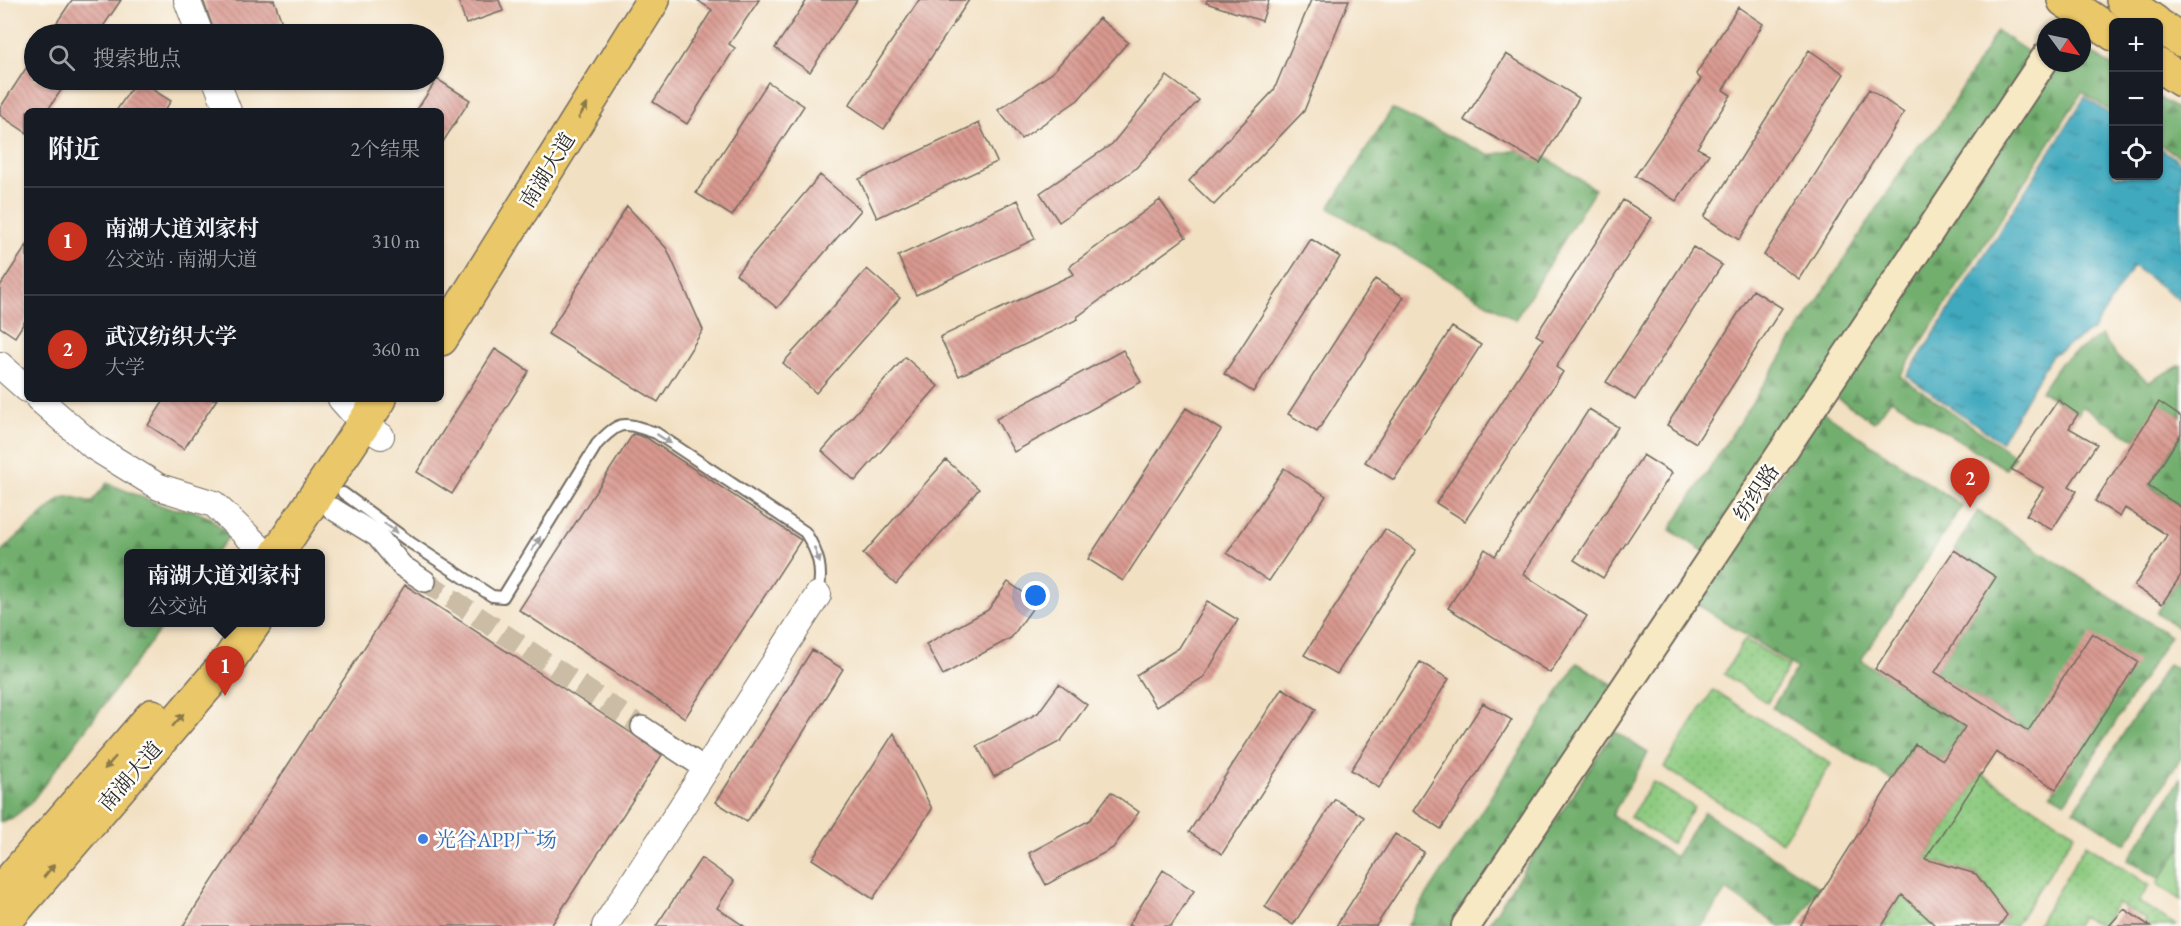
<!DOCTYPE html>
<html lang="zh">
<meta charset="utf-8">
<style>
:root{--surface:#171b24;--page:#20242c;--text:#f1f3f6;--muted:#9ea1a6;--line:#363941;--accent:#c8321e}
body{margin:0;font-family:"EB Garamond","Noto Serif SC",serif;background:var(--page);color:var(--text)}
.controls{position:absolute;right:18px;top:18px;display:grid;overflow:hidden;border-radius:9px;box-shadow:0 2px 4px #0004}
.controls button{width:54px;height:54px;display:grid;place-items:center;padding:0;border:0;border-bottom:2px solid var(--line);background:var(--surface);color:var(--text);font:30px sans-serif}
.compass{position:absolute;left:2037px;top:18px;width:54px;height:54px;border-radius:50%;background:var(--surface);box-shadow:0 2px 4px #0004;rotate:123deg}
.you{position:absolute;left:1036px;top:596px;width:21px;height:21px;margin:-15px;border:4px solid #fff;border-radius:50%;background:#1a73e8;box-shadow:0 0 0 9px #1a73e833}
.badge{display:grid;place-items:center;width:39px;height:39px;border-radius:50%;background:var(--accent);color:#fff;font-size:20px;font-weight:700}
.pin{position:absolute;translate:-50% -50px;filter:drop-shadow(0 2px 3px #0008)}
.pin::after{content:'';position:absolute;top:32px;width:21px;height:18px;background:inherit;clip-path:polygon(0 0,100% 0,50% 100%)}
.popup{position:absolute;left:124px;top:549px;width:201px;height:78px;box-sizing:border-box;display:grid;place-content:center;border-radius:9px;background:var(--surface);filter:drop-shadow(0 2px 4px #0005);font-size:20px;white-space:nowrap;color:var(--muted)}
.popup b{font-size:22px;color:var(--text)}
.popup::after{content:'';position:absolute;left:50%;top:100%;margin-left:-12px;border:12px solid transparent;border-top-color:var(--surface)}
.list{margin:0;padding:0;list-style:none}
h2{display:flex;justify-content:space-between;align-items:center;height:78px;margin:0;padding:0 24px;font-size:26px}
h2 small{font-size:20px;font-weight:400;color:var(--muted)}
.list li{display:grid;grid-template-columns:39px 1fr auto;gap:18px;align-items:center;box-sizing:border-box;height:108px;padding:0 24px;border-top:2px solid var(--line)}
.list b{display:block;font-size:22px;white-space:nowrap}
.list p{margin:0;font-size:20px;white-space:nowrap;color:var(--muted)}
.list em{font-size:20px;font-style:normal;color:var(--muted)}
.icon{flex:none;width:33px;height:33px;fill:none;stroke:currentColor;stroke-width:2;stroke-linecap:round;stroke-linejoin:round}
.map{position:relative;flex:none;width:2181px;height:926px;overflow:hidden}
.search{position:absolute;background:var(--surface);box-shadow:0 2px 4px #0004;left:24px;top:24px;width:420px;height:66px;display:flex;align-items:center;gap:15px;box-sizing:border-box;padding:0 21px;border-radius:33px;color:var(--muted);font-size:22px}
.panel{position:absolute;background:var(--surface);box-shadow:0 2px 4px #0004;left:24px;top:108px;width:420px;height:294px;border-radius:9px}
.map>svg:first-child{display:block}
.grass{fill:url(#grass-dots);stroke:#5c7b56;stroke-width:1.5}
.forest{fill:url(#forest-firs);stroke:#4e6d4c;stroke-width:1.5}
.green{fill:#8ecb80;stroke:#5c7b56;stroke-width:1.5}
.water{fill:url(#water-ripples);stroke:#356a74;stroke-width:1.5}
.building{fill:url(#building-back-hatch)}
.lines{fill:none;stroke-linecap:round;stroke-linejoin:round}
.minor-tunnel{stroke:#cabca5;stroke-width:21;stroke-dasharray:21 10;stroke-linecap:butt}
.service-casing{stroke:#716a60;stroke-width:14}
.minor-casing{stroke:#716a60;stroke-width:24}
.tertiary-casing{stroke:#716a60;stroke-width:28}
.secondary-casing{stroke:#716a60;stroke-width:32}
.primary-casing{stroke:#716a60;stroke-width:36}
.service{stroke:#fff;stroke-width:10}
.minor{stroke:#fff;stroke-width:21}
.tertiary{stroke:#fff;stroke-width:26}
.secondary{stroke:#f7e9c3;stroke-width:28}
.primary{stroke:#eac769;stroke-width:33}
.oneway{fill:#8a794a}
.oneway2{fill:#a0a0a0}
.shop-dot{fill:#3f7fe0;stroke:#fdfcf7;stroke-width:2}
.labels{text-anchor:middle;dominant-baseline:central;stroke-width:5;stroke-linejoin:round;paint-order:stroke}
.street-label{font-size:21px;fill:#2b2b2b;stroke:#fdfcf7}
.shop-label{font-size:21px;fill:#366cbe;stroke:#fdfcf7;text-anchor:start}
</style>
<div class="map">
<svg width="2181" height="926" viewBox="0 0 2181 926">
<defs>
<pattern id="grass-dots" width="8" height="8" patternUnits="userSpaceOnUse" patternTransform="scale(1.5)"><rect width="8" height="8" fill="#8ecb80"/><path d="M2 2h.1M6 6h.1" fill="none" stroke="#7bae6f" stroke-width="1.8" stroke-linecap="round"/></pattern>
<pattern id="forest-firs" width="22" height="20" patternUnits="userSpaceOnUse" patternTransform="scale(1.5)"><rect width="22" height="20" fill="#72af6e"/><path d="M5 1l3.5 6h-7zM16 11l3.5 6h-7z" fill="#5e8f5b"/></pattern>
<pattern id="water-ripples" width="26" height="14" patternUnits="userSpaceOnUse" patternTransform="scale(1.5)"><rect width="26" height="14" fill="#3fa9be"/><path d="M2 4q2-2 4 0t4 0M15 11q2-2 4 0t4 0" fill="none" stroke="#358a9b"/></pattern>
<pattern id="building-back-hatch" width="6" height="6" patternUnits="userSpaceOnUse" patternTransform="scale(1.5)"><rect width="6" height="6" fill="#d99990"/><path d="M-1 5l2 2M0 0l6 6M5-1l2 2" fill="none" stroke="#b07d76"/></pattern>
</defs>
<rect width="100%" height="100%" fill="#fdfcf7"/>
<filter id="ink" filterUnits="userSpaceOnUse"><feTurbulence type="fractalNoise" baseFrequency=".0167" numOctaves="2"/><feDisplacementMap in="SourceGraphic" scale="12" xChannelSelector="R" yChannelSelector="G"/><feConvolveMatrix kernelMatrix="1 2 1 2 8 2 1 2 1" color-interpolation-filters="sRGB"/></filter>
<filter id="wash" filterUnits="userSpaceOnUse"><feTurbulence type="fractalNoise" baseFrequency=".008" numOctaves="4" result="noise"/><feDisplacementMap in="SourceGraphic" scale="24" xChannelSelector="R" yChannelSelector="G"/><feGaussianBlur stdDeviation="1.35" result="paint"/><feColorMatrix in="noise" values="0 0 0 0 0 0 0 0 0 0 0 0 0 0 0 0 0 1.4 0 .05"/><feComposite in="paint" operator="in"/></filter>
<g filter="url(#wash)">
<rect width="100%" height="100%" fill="#f2e0c3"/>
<path class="grass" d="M1745 639 1789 666 1767 703 1724 674Z
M1713 690 1831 764 1782 842 1664 767Z
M1981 774 2075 833 2015 926H1999L2007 915 1976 874 1925 859Z
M1653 782 1694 807 1671 844 1630 817Z
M2086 844 2149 885 2139 902 2177 926H2143L2146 919 2117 903 2102 926 2082 917 2076 926 2037 925Z
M1902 895 1936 926H1882Z"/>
<path class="forest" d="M1997 31 2043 62 1713 557 1670 530 1916 148 1937 129Z
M2082 46 2113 67V113L2082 92 1900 376 2015 456 2006 469 1891 399 1874 422 1833 395 2049 63H2082Z
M2158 97 2181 112V158L2159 143Z
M1392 109 1489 155 1531 148 1595 189 1515 320 1329 208Z
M2101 335 2118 358 2149 382 2181 365V417L2159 403 2135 440 2082 406 2078 414 2041 391 2060 363Z
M1822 411 1962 506 1861 660 1965 727 1943 760 1914 744 1892 780 1772 708 1797 668 1697 604Z
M2181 434V507L2148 486Z
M107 483 168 508 192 510 210 518 230 535 216 553 129 554V622L165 623 29 805 12 818 0 822V552L60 499 69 496 92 502Z
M1978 511 2170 636 2065 802 2051 794 2137 662 2028 731 1935 672 1995 577 1954 550Z
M2181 575V623L2178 628 2157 613Z
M1577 663 1624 691 1466 926H1407Z
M2168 664 2181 672V758L2126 844 2074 811Z
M1614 731 1648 753 1612 815 1675 857 1704 812 1819 887 1795 926H1779L1726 890 1702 926H1487Z
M2181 778V847L2160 879 2128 860Z"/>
<path class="green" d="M2181 847V900L2157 884Z"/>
<path class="water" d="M2085 97 2113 117 2114 176H2158L2159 147 2181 163V301L2133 266 2093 330 2051 356 2001 442 1907 376Z"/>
<g id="blocks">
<path class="building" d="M72 0H121L98 34H49Z
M203 0H274L286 34H215Z
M458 0H499L503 11 466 24Z
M697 0H759L729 44 735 48 687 124 653 102 712 10Z
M807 0H857L810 72 775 48Z
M919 0H969L884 129 849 105Z
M1207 0H1269L1262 21 1206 3Z
M1311 0H1349L1304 111 1214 205 1189 181 1274 90Z
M1738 7 1763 24 1723 90 1731 95 1697 148 1709 154 1676 201 1635 176 1701 79 1696 74Z
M1099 18 1128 42 1078 100 1021 139 998 110 1052 73Z
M1809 50 1844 74 1739 240 1704 217Z
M1506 54 1579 98 1540 163 1464 120Z
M34 56V80H68L47 111H27V133L0 115V108Z
M1167 76 1199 100 1135 169 1059 222 1040 193 1112 144Z
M437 79 470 100 441 145V111H416Z
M137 80 171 101 164 111H116Z
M768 82 804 106 732 216 696 193Z
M1869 89 1904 113 1799 279 1764 255Z
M979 123 997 162 877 218 859 179Z
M820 175 861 210 777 308 736 274Z
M1018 200 1035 239 916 295 898 256Z
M1160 200 1186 237 1077 317 1078 319 959 376 940 337 1074 274 1069 267Z
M1623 200 1652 218 1556 367 1563 372 1465 521 1436 503 1543 339 1536 335Z
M627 206 667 249 703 330 658 402 548 334Z
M1311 239 1340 257 1253 392 1224 374Z
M27 245V318L15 337 0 327V286Z
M1693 247 1722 265 1635 400 1606 382Z
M867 269 900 298 816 393 783 363Z
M1375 279 1404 297 1317 432 1288 414Z
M1753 290 1782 308 1696 443 1667 425Z
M1452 327 1481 345 1394 480 1365 462Z
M495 349 529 371 452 494 417 472Z
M1123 350 1141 382 1014 452 996 419Z
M905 357 938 386 855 481 822 451Z
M165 399H217L184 449 148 425Z
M2058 400 2078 414 2069 428 2097 444 2069 486 2077 491 2052 530 2026 515 2044 488 2011 469Z
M2159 402 2181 417V434L2148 486 2181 507V575L2162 604 2134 586 2167 535 2125 508 2120 517 2095 501Z
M1186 408 1221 430 1123 581 1088 559Z
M1589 409 1618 427 1523 574 1587 616 1550 673 1448 608 1485 549 1495 556Z
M633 434 647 438 801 540 685 718 519 610Z
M1643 455 1672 473 1603 578 1574 560Z
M946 460 979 489 896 584 863 554Z
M1284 468 1326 496 1269 581 1227 553Z
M1385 529 1416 550 1337 674 1304 655Z
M1954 550 1996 577 1935 672 2028 731 2092 633 2138 662 2056 789 1996 752 1925 859 1976 874 2007 915 1999 926H1936L1902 895 1882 926H1800L1915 744 1943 760 1965 727 1875 669Z
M1008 582 1037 602 1011 638 943 675 926 644 988 610Z
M405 585 630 732 662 755 551 926H183Z
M1207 601 1238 620 1204 677 1156 707 1136 675 1179 648Z
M812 650 843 669 747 822 716 802Z
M1420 662 1449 679 1379 788 1351 770Z
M1059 684 1087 705 1061 741 994 777 977 746 1038 713Z
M1282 688 1316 709 1222 854 1189 832Z
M1483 703 1512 720 1441 829 1413 811Z
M894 733 932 809 873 899 812 859Z
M1111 792 1139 812 1113 848 1046 885 1029 853 1090 820Z
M1335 799 1364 817 1293 925 1265 907Z
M1395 834 1424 852 1376 926H1336Z
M701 858 734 881 717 908 744 926H656Z
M1163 870 1194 891 1171 926H1128Z
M2124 909 2150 926H2109Z"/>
</g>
</g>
<g filter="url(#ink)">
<use href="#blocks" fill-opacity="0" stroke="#716a60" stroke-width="1.5"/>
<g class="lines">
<path class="minor-tunnel" d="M425 581 642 727"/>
<g class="service-casing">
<path id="service" d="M343 493 411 543 492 596 503 597 597 444C622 418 624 423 656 433L805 532C819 554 823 569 818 595"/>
</g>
<g class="minor-casing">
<path id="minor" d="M333 509 377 536 402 566 425 581
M642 727 706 769"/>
</g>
<g class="tertiary-casing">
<path id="tertiary" d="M187 0 200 34
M216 80 228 111
M0 365 27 389
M39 399 94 447 159 487 214 504 266 554
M341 399 364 425 381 436
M605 926 818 595"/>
</g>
<g class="secondary-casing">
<path id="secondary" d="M1466 926 2046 57"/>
</g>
<g class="primary-casing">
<path id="primary" d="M2064 0 2114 34
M2123 0 2155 22
M2158 25 2181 40
M2158 65 2181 80
M441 339 653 0
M277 554 380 399
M0 892 152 716
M1 926 229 660 255 622"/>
</g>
<use href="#service" class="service"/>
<use href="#minor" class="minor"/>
<use href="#tertiary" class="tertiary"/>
<use href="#secondary" class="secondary"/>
<use href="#primary" class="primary"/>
</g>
<defs><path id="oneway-solid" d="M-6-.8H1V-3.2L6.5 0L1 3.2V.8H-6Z" transform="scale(1.5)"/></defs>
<g class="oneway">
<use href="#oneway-solid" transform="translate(583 111) rotate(-58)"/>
<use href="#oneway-solid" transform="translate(178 720) rotate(-49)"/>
<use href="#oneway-solid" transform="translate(110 763) rotate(132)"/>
<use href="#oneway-solid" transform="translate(49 871) rotate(-50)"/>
</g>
<g class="oneway2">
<use href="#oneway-solid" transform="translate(664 439) rotate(33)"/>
<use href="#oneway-solid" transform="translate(391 528) rotate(36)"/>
<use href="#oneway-solid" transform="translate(536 544) rotate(-58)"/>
<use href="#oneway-solid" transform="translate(817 555) rotate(70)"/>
</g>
</g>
<circle class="shop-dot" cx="423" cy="839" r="6"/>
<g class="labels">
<g class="street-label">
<text transform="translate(547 170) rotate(-58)">南湖大道</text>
<text transform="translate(1756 492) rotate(-56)">纺织路</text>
<text transform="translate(130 776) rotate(-49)">南湖大道</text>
</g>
<g class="shop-label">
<text x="435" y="839">光谷APP广场</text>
</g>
</g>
</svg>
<div class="controls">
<button>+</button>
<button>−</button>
<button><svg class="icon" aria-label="locate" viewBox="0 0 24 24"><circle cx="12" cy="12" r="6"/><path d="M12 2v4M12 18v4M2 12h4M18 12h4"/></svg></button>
</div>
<svg class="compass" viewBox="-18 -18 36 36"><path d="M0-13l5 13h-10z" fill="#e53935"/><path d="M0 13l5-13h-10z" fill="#9ea1a6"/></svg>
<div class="you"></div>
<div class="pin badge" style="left:225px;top:696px">1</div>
<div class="popup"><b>南湖大道刘家村</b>公交站</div>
<div class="pin badge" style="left:1970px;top:508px">2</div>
<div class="search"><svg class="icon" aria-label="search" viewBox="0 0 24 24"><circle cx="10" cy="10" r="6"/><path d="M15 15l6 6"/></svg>搜索地点</div>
<section class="panel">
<h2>附近<small>2个结果</small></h2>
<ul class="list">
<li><span class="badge">1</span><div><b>南湖大道刘家村</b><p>公交站 · 南湖大道</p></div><em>310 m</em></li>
<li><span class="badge">2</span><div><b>武汉纺织大学</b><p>大学</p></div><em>360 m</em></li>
</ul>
</section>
</div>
